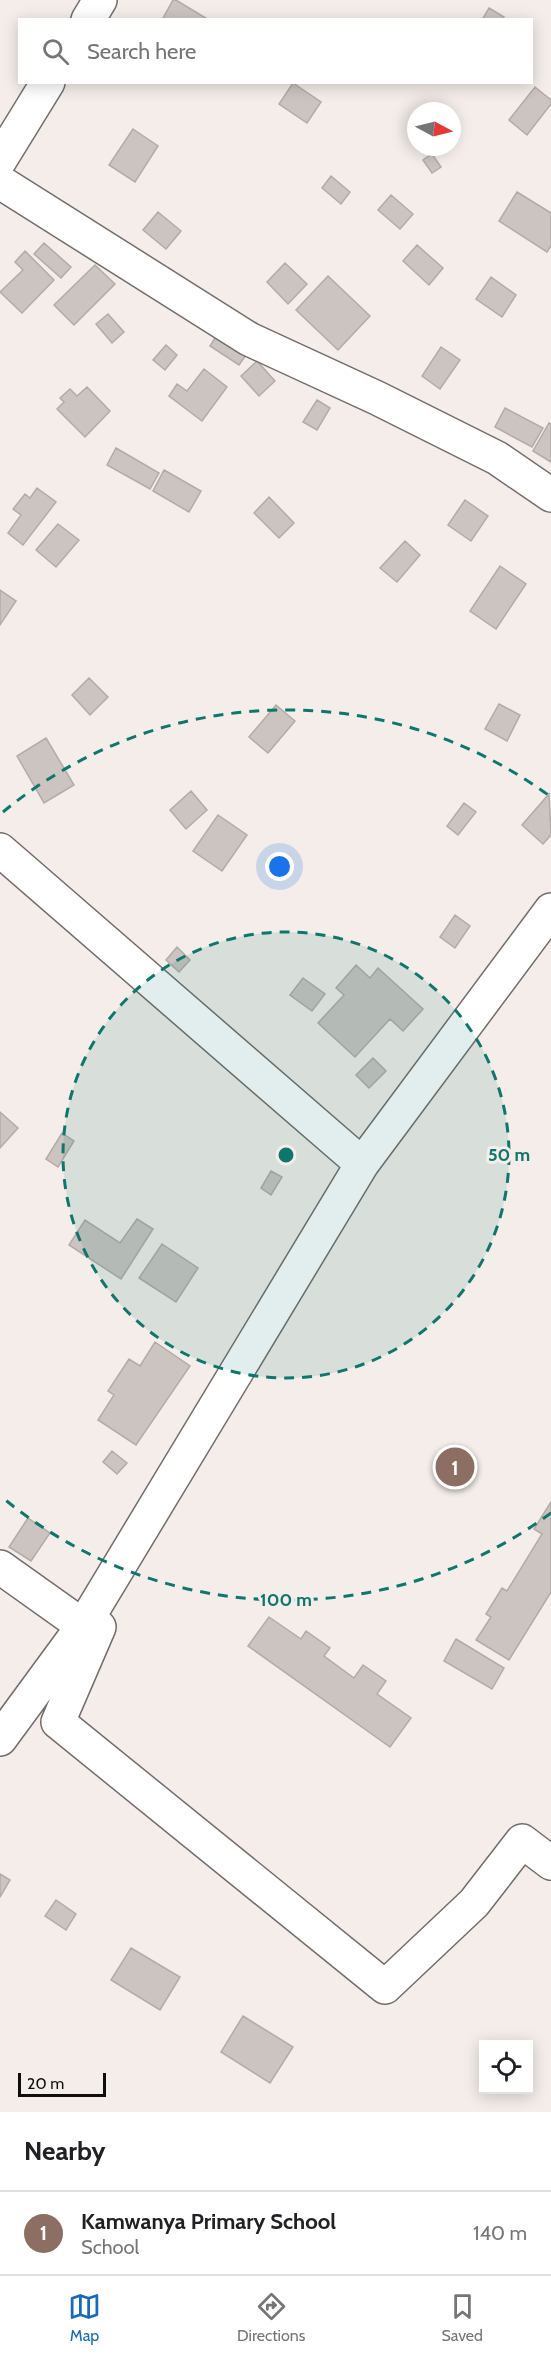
<!DOCTYPE html>
<style>
:root{--surface:#fff;--page:#f2f2f2;--text:#202124;--muted:#757577;--line:#e0e0e0;--accent:#176ab8}
body{margin:0;font-family:Cabin,sans-serif;background:var(--page);color:var(--text)}
.controls{position:absolute;right:18px;bottom:18px;display:grid;overflow:hidden;border-radius:0px;box-shadow:0 3px 15px #0003}
.controls button{width:54px;height:54px;display:grid;place-items:center;padding:0;border:0;border-bottom:2px solid var(--line);background:var(--surface);color:var(--text);font:30px sans-serif}
.compass{position:absolute;left:407px;top:102px;width:54px;height:54px;border-radius:50%;background:var(--surface);box-shadow:0 3px 15px #0003;rotate:97deg}
.scale{position:absolute;left:18px;bottom:15px;width:88px;box-sizing:border-box;padding-left:6px;border:3px solid #100e0c;border-top:0;font-size:16px;line-height:21px;white-space:nowrap;color:#100e0c;-webkit-text-stroke:4px #f4ede9;paint-order:stroke}
.you{position:absolute;left:280px;top:867px;width:21px;height:21px;margin:-15px;border:4px solid #fff;border-radius:50%;background:#1a73e8;box-shadow:0 0 0 9px #1a73e833}
.badge{display:grid;place-items:center;width:39px;height:39px;border-radius:50%;background:var(--accent);color:#fff;font-size:20px;font-weight:700}
.pin{position:absolute;translate:-50% -50%;border:3px solid #fff;box-shadow:0 2px 6px #0006}
.list{margin:0;padding:0;list-style:none}
h2{display:flex;justify-content:space-between;align-items:center;height:78px;margin:0;padding:0 24px;font-size:26px}
h2 small{font-size:20px;font-weight:400;color:var(--muted)}
.list li{display:grid;grid-template-columns:39px 1fr auto;gap:18px;align-items:center;box-sizing:border-box;height:84px;padding:0 24px;border-top:2px solid var(--line)}
.list b{display:block;font-size:22px;white-space:nowrap}
.list p{margin:0;font-size:20px;white-space:nowrap;color:var(--muted)}
.list em{font-size:20px;font-style:normal;color:var(--muted)}
.icon{flex:none;width:33px;height:33px;fill:none;stroke:currentColor;stroke-width:2;stroke-linecap:round;stroke-linejoin:round}
.map{position:relative;flex:none;width:551px;height:2112px;overflow:hidden}
.search{position:absolute;background:var(--surface);box-shadow:0 3px 15px #0003;left:18px;right:18px;top:18px;height:66px;display:flex;align-items:center;gap:15px;box-sizing:border-box;padding:0 21px;border-radius:0px;color:var(--muted);font-size:22px}
.sheet{height:162px;background:var(--surface)}
nav{display:flex;justify-content:space-around;align-items:center;box-sizing:border-box;height:84px;border-top:2px solid var(--line);background:var(--surface);font-size:16px;color:var(--muted)}
nav a{display:grid;justify-items:center;gap:3px}
nav .on{color:var(--accent)}
.map>svg:first-child{display:block}
.building{fill:#cbc4c0;stroke:#b2aba7;stroke-width:1.5}
.lines{fill:none;stroke-linecap:round;stroke-linejoin:round}
.minor-casing{stroke:#736d69;stroke-width:36}
.minor{stroke:#fff;stroke-width:33}
.ring{fill:none;stroke:#0f766e;stroke-width:3;stroke-dasharray:10 8}
.centre{fill:#0f766e;stroke:#f4ede9;stroke-width:3}
.ring-label{font-size:18px;text-anchor:middle;font-weight:bold;fill:#0f766e;stroke:#f4ede9;stroke-width:6;stroke-linejoin:round;paint-order:stroke}
</style>
<div class="map">
<svg width="551" height="2112" viewBox="0 0 551 2112">
<rect width="100%" height="100%" fill="#f4ede9"/>
<path class="building" d="M173 0H176L209 20H162Z
M489 8 504 17 502 20H482Z
M293 83 321 102 307 123 279 104Z
M535 87 551 100V104L527 135 509 120Z
M133 129 158 146 135 182 109 165Z
M432 154 441 167 432 173 423 160Z
M331 176 350 192 341 204 322 188Z
M517 192 551 213V246L547 252 499 221Z
M391 195 413 214 400 229 378 210Z
M158 212 181 231 166 249 143 230Z
M44 243 71 267 61 278 34 254Z
M417 245 443 268 429 285 403 261Z
M25 251 54 280 22 313 0 292 23 270 15 262Z
M285 263 307 284 288 304 267 282Z
M95 265 115 284 74 325 54 305Z
M328 276 370 316 338 350 296 310Z
M491 277 516 295 502 317 476 299Z
M108 314 124 332 112 343 96 324Z
M221 328 251 348 239 365 210 346Z
M166 345 177 355 165 370 153 360Z
M441 347 460 360 440 389 422 376Z
M257 361 275 381 259 396 241 376Z
M204 369 227 387 202 421 169 396 177 384 187 391Z
M87 387 110 411 85 437 57 409 64 402 60 398 70 389 77 396Z
M317 400 330 408 317 430 303 422Z
M505 408 543 428 532 447 495 427Z
M549 423 551 424V462L533 451Z
M116 448 159 473 150 489 107 465Z
M164 470 201 491 189 512 153 491Z
M37 488 56 502 23 545 8 533 21 515 13 509 25 494 30 498Z
M269 497 294 523 279 538 254 513Z
M465 500 488 516 471 541 448 525Z
M58 524 79 540 56 567 36 550Z
M405 541 420 555 397 582 380 568Z
M500 566 526 584 496 629 470 611Z
M0 590 16 601 0 625Z
M89 678 108 697 90 715 72 695Z
M499 704 520 715 507 741 485 729Z
M276 705 295 721 268 753 249 737Z
M46 738 74 785 44 803 17 756Z
M191 791 207 810 186 829 170 810Z
M549 794 551 835 543 844 522 825Z
M464 803 476 812 458 835 447 826Z
M218 815 247 835 222 871 193 851Z
M455 915 470 926 455 948 440 937Z
M177 947 190 960 179 972 166 960Z
M356 965 370 978 378 968 423 1009 403 1031 390 1019 355 1057 318 1023 344 995 336 988Z
M303 978 325 994 312 1011 290 995Z
M373 1058 386 1071 369 1088 356 1075Z
M0 1112 18 1128 0 1148Z
M62 1133 74 1141 58 1167 46 1159Z
M271 1171 282 1177 271 1195 261 1188Z
M137 1219 153 1229 121 1279 69 1245 85 1220 120 1243Z
M162 1244 198 1268 176 1302 139 1278Z
M155 1342 190 1366 136 1445 98 1420 114 1395 108 1391 129 1359 140 1366Z
M112 1451 127 1463 117 1474 103 1462Z
M551 1502V1592L509 1660 476 1640 491 1617 486 1614 502 1588 507 1591 542 1534 534 1529Z
M28 1518 50 1533 31 1561 9 1547Z
M269 1617 301 1639 306 1631 330 1648 324 1656 354 1678 363 1665 386 1681 377 1694 411 1718 390 1747 248 1646Z
M456 1639 504 1668 492 1689 444 1661Z
M0 1874 10 1880 0 1897Z
M56 1900 76 1914 66 1930 45 1916Z
M131 1948 180 1977 160 2010 111 1980Z
M243 2016 293 2047 270 2083 221 2052Z"/>
<g class="lines">
<g class="minor-casing">
<path id="minor" d="M88 20 100 0
M0 160 48 82
M0 182 249 339 377 398 497 458 551 495
M0 850 362 1164
M0 1567 83 1626
M99 1627 58 1722 385 1987 474 1903 522 1841 551 1863
M0 1739 83 1626 362 1164 551 910"/>
</g>
<use href="#minor" class="minor"/>
</g>
<circle cx="286" cy="1155" r="223" fill="#0f766e" fill-opacity=".12"/>
<g class="ring">
<circle cx="286" cy="1155" r="223"/>
<path d="M551 1513A445 445 0 0 1 3 1498M3 812A445 445 0 0 1 551 797"/>
</g>
<circle cx="286" cy="1155" r="9" class="centre"/>
<g class="ring-label">
<text x="509" y="1161">50 m</text>
<text x="286" y="1606">100 m</text>
</g>
</svg>
<div class="controls">
<button><svg class="icon" aria-label="locate" viewBox="0 0 24 24"><circle cx="12" cy="12" r="6"/><path d="M12 2v4M12 18v4M2 12h4M18 12h4"/></svg></button>
</div>
<svg class="compass" viewBox="-18 -18 36 36"><path d="M0-13l5 13h-10z" fill="#e53935"/><path d="M0 13l5-13h-10z" fill="#757577"/></svg>
<div class="scale">20 m</div>
<div class="you"></div>
<div class="pin badge" style="left:455px;top:1467px;background:#8d6e63">1</div>
<div class="search"><svg class="icon" aria-label="search" viewBox="0 0 24 24"><circle cx="10" cy="10" r="6"/><path d="M15 15l6 6"/></svg>Search here</div>
</div>
<section class="sheet">
<h2>Nearby<small></small></h2>
<ul class="list">
<li><span class="badge" style="background:#8d6e63">1</span><div><b>Kamwanya Primary School</b><p>School</p></div><em>140 m</em></li>
</ul>
</section>
<nav>
<a class="on"><svg class="icon" aria-label="map" viewBox="0 0 24 24"><path d="M3 6l6-2 6 2 6-2v14l-6 2-6-2-6 2zM9 4v14M15 6v14"/></svg>Map</a>
<a><svg class="icon" aria-label="directions" viewBox="0 0 24 24"><path d="M12 3l9 9-9 9-9-9zM9 14v-3h6M13 9l2 2-2 2"/></svg>Directions</a>
<a><svg class="icon" aria-label="saved" viewBox="0 0 24 24"><path d="M7 4h10v16l-5-4-5 4z"/></svg>Saved</a>
</nav>
